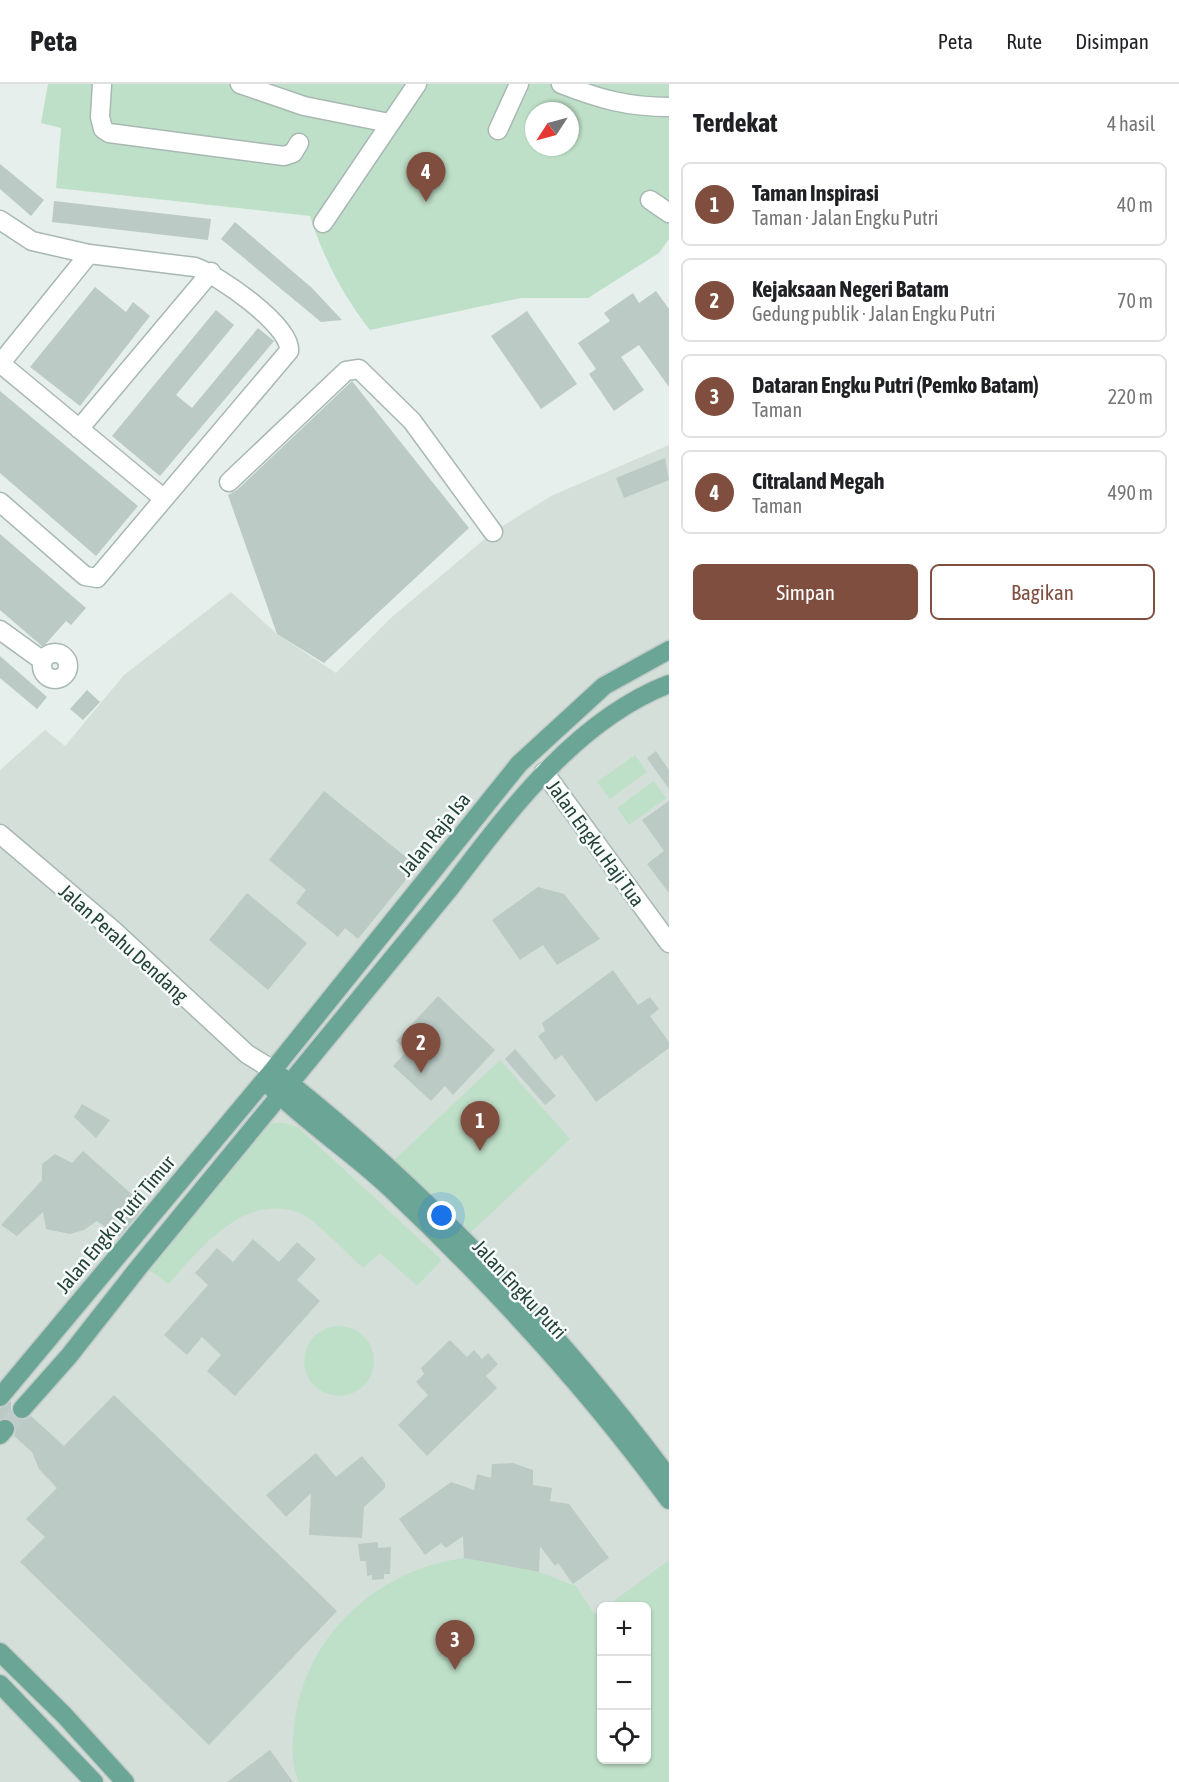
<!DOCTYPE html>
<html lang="id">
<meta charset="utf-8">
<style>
:root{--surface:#fff;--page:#f6f6f6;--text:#202124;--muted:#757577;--line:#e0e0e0;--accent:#7f4e3f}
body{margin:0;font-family:"Asap Condensed",sans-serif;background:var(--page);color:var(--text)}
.controls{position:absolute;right:18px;bottom:18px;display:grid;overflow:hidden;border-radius:9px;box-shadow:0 2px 4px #0004}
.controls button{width:54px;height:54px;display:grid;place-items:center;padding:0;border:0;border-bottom:2px solid var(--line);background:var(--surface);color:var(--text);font:30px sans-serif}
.compass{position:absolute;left:525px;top:18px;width:54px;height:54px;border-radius:50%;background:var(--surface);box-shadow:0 2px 4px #0004;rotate:234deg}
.you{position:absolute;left:442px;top:1132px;width:21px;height:21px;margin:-15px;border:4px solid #fff;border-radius:50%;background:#1a73e8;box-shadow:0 0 0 9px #1a73e833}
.badge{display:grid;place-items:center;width:39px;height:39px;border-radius:50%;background:var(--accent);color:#fff;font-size:20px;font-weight:700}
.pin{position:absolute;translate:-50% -50px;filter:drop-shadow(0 2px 3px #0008)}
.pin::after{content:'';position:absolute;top:32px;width:21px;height:18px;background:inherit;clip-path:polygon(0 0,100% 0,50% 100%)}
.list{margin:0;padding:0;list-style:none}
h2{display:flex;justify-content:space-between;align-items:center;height:78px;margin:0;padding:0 24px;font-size:26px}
h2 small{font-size:20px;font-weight:400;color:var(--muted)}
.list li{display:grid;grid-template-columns:39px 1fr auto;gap:18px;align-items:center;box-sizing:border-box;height:84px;margin:0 12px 12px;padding:0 12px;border:2px solid var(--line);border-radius:9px}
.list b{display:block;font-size:22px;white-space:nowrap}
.list p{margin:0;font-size:20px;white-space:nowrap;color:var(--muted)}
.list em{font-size:20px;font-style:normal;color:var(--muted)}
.actions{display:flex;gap:12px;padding:18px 24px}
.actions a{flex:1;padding:14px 0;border:2px solid var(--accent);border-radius:9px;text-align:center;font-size:21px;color:var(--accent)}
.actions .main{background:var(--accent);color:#fff}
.icon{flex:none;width:33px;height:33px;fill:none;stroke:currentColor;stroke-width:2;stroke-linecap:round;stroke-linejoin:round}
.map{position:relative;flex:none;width:669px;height:1698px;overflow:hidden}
header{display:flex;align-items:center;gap:36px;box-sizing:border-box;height:84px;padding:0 30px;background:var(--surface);border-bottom:2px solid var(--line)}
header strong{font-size:28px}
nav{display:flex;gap:33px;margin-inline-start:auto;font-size:21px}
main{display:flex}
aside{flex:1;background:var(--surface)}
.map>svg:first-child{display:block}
.built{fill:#d4dfda;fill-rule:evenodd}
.green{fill:#bfe0c8;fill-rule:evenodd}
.building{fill:#bbcac4}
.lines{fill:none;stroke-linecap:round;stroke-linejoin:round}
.major-tunnel{stroke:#bfccc8;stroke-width:18;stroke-dasharray:18 9;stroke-linecap:butt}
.minor-casing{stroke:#a8b8b2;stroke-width:21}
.major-casing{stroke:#c2cac8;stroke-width:21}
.minor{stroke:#fff;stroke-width:18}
.major{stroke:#6aa596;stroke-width:18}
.labels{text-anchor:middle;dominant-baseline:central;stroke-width:5;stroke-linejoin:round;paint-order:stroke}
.street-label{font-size:20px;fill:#24423a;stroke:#f7fbf9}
</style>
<header>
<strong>Peta</strong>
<nav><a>Peta</a><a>Rute</a><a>Disimpan</a></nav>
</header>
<main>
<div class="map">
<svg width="669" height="1698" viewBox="0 0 669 1698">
<rect width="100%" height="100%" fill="#e6efeb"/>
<path class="built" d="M669 361V1698H0V686L45 646 65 662 124 591 231 508 277 550 336 589 392 533 493 448 551 412ZM602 1522H646V1676H602Z"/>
<path class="green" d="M48 0H669V155L659 169 588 214H521L370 246C343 212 323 173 310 132L56 104 61 44 41 39ZM534 27H570V63H534Z
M635 671 647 688 610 715 597 698Z
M654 697 666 714 629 741 617 724Z
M500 976 570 1055 465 1154 391 1079Z
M273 1039H284L298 1043 442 1176 417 1202 380 1169 363 1184C350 1172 313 1134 300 1129 243 1108 202 1164 168 1200L144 1182 261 1043Z
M304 1277a35 35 0 1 1 70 0a35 35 0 1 1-70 0Z
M464 1474 539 1488 576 1502 595 1531 601 1526 602 1676H646V1522H607L669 1476V1698H299C290 1679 292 1655 295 1635 308 1549 379 1485 464 1474Z"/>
<path class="building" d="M0 80 44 116 31 132 0 105Z
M54 117 211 135 208 156 52 138Z
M235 138 312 204 342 236 321 238 221 155Z
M95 203 126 228 133 218 150 232 80 322 30 283Z
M656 207 669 225V303L639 261 621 273 644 306 614 327 589 290 596 285 578 259 610 237 604 229 633 209 639 219Z
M216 226 234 241 176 311 192 324 258 244 274 257 160 392 112 352Z
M527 227 577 300 541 325 491 252Z
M352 297 469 444 324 579 277 550 228 411 237 406Z
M0 307 138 422 96 472 0 389Z
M665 374 669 396 624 414 616 394Z
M0 450 86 524 71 541 66 537 43 563 0 526Z
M0 572 47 613 37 625 0 594Z
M87 606 100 618 83 636 70 625Z
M656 667 669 686V705L647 674Z
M324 707 417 782 358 855 345 844 338 853 296 819 306 806 269 776Z
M669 717V809L647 780 664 767 642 736Z
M538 803 564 810 600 855 557 881 543 861 520 876 492 836Z
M247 809 307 859 268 906 209 856Z
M613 886 638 921 650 913 659 925 650 932 669 958V964L596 1018 562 971 555 976 538 952 545 947 542 939Z
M438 912 495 966 453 1011 445 1002 431 1017 393 982 407 967 396 957Z
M515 965 556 1012 545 1021 505 975Z
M82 1020 110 1036 96 1054 74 1033Z
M83 1067 145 1122 119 1153 97 1137 84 1146 70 1150 46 1145 43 1128 17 1152 1 1141 42 1096V1080L55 1070 72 1079Z
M253 1155 279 1178 297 1158 316 1175 297 1196 320 1217 235 1312 207 1287 221 1271 202 1253 187 1271 164 1251 208 1201 195 1189 217 1164 233 1178Z
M450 1256 467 1273 474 1266 482 1275 488 1269 498 1280 486 1292 497 1304 427 1372 398 1341 428 1311 416 1298 424 1290 421 1284Z
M114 1311 337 1527 209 1661 20 1478 45 1453 26 1435 57 1404 39 1385 32 1368 14 1352 16 1346 13 1337 0 1335V1324L11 1317V1328L15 1334 25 1336 31 1332 64 1362Z
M316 1369 336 1393 362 1372 385 1399V1404L364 1423 362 1454 309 1451 311 1409 286 1433 266 1411Z
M513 1379 533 1386V1401L552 1404 550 1417 569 1420 609 1474 573 1500 558 1479 555 1482 540 1462 539 1488 464 1474 463 1452 446 1464 441 1459 425 1471 399 1435 451 1398 474 1406 477 1390 491 1394 492 1380Z
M378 1458V1464L391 1463 390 1490H384V1495L372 1496V1491L367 1492 366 1477H360L358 1460Z
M270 1666 293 1698H227Z"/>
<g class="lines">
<path class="major-tunnel" d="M5 1345 22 1325"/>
<g class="minor-casing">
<path id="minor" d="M102 0 100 33 103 45 109 49 284 72 293 69 299 59
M240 0 304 22 389 39
M561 0C599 15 628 23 669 23
M498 46 519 0
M650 116 669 129
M0 136 32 157 89 170 195 183C217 190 292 242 289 267L97 494 85 492 0 418
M323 139 417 0
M0 279 163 414
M0 280 89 170
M79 345 211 188
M229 398 346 287 359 285 412 337 493 448
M0 546 43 577
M42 582a13 13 0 1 1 26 0a13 13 0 1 1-26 0Z
M544 688 669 859
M0 750 113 846 247 970 273 986"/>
</g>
<g class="major-casing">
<path id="major" d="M282 993C423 1104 562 1250 669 1394
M272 1004C309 1041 355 1070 393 1107 493 1202 588 1305 669 1416
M0 1313 273 986 519 680 604 602 669 566
M22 1325 69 1272 139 1183 451 803C510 726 576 636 669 600
M0 1351 5 1345
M0 1568 64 1631 125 1698
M0 1600 94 1698"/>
</g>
<use href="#minor" class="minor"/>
<use href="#major" class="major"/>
</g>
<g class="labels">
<g class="street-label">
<text transform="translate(434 750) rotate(-51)">Jalan Raja Isa</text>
<text transform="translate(596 759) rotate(54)">Jalan Engku Haji Tua</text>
<text transform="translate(124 859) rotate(42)">Jalan Perahu Dendang</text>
<text transform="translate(115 1140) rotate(-50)">Jalan Engku Putri Timur</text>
<text transform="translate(520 1205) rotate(47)">Jalan Engku Putri</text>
</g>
</g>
</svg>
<div class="controls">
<button>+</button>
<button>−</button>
<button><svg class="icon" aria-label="locate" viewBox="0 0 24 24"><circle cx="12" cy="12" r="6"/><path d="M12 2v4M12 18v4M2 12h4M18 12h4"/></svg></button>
</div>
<svg class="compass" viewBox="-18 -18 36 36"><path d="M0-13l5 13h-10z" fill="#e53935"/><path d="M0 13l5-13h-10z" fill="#757577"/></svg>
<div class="you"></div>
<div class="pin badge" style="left:480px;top:1067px">1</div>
<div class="pin badge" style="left:421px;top:989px">2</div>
<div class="pin badge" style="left:455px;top:1586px">3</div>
<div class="pin badge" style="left:426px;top:118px">4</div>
</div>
<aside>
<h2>Terdekat<small>4 hasil</small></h2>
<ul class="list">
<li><span class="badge">1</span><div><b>Taman Inspirasi</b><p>Taman · Jalan Engku Putri</p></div><em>40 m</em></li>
<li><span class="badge">2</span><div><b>Kejaksaan Negeri Batam</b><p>Gedung publik · Jalan Engku Putri</p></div><em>70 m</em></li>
<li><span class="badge">3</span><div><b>Dataran Engku Putri (Pemko Batam)</b><p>Taman</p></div><em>220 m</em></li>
<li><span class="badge">4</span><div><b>Citraland Megah</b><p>Taman</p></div><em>490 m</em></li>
</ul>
<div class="actions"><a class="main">Simpan</a><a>Bagikan</a></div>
</aside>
</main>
